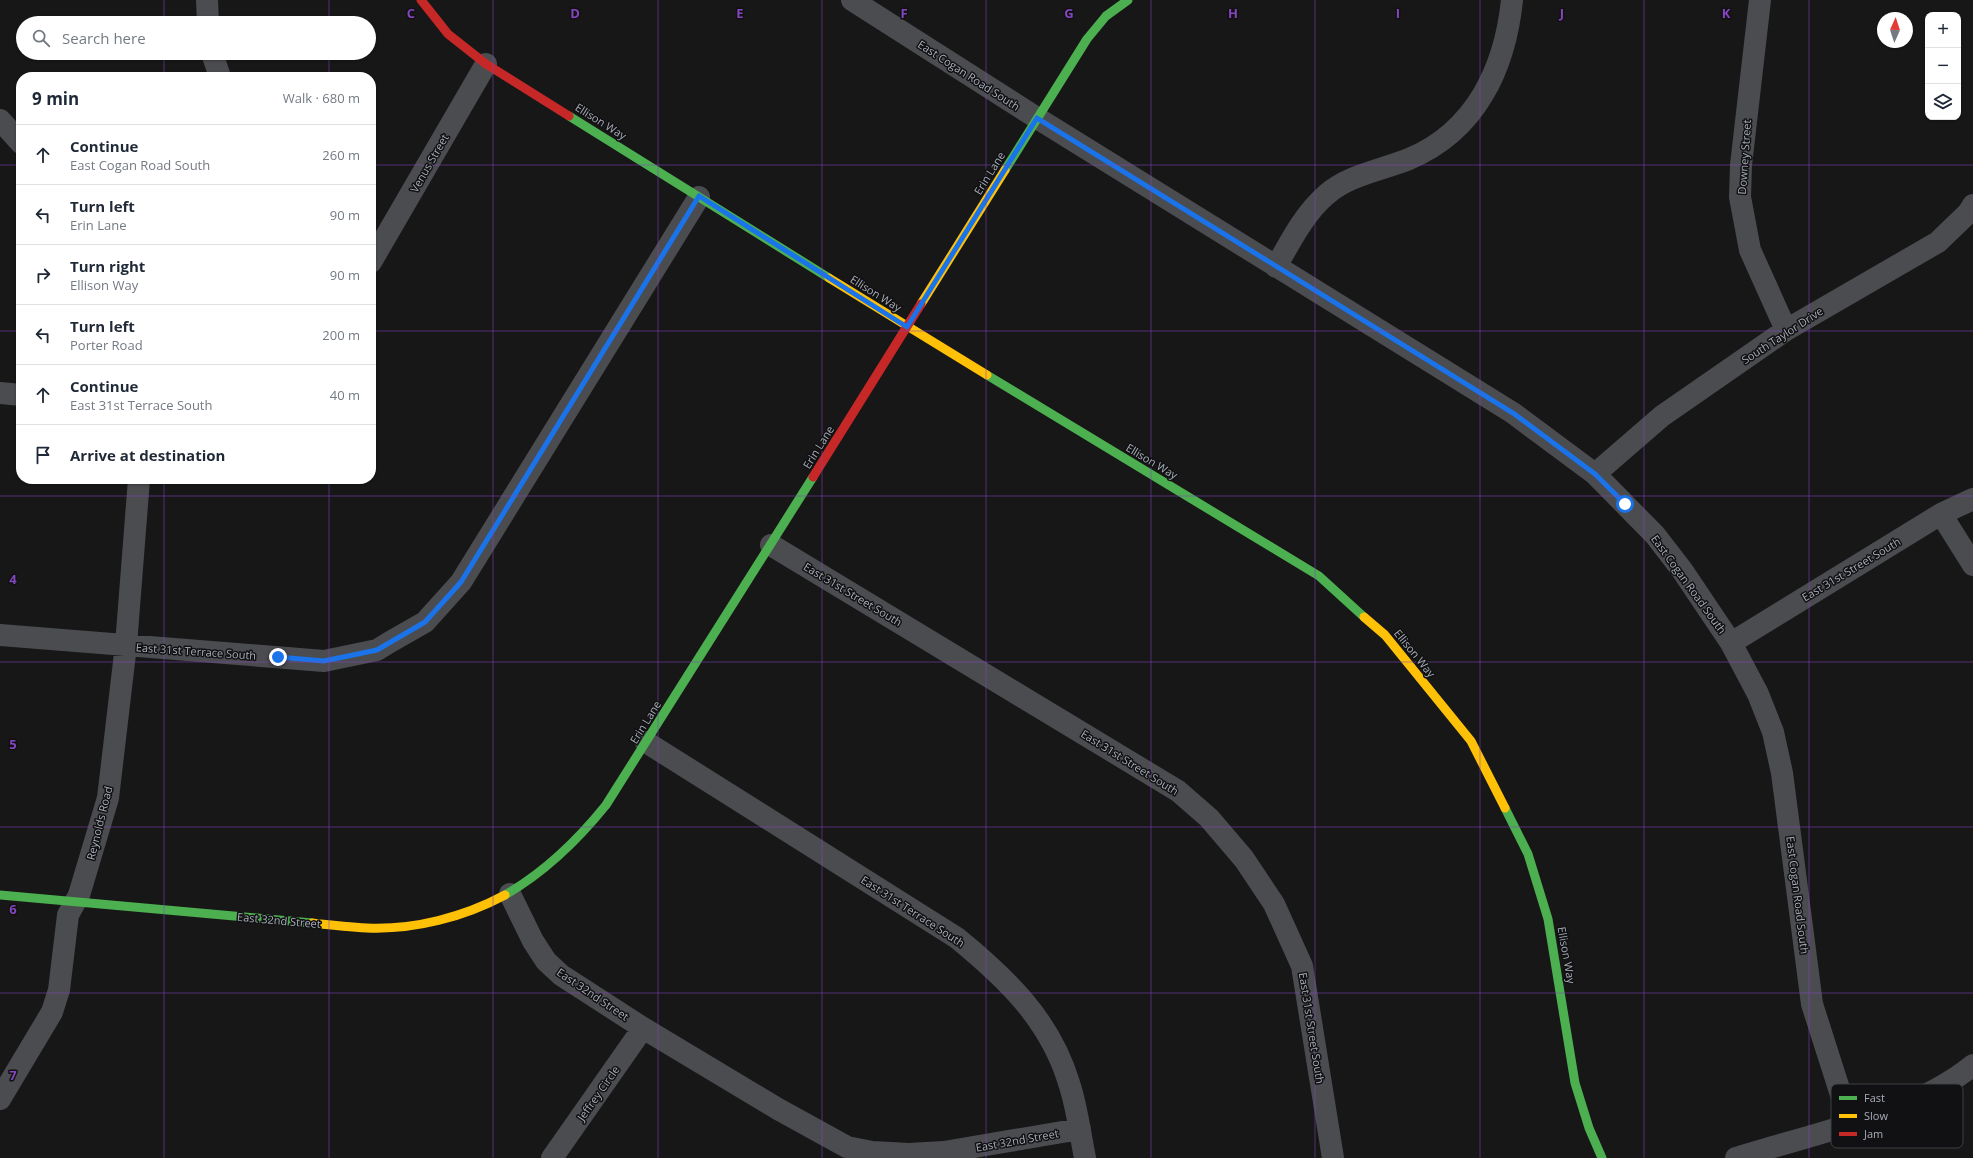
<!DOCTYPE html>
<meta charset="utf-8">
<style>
:root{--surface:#fff;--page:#f2f2f3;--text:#1f2937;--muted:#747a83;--line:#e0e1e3}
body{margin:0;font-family:"Open Sans",sans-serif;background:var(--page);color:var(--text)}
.controls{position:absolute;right:12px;top:12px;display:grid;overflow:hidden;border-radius:8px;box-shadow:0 1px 3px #0004}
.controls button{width:36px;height:36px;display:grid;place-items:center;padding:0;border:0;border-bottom:1px solid var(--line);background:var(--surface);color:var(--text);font:20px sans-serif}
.compass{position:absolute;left:1877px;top:12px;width:36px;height:36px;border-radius:50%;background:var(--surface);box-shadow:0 1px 3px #0004;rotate:3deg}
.stop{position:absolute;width:12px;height:12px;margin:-9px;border:3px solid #1a73e8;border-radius:50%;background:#fff}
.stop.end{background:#1a73e8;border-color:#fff;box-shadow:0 1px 4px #0008}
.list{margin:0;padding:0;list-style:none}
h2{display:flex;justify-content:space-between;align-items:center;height:52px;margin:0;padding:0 16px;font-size:17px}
h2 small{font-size:13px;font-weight:400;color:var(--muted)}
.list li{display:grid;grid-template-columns:26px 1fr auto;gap:12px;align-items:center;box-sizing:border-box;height:60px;padding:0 16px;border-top:1px solid var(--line)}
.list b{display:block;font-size:15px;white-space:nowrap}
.list p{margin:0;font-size:13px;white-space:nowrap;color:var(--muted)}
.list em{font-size:13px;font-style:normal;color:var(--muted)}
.icon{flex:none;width:22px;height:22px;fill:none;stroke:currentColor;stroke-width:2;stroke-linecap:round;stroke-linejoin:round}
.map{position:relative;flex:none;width:1973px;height:1158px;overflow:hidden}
.search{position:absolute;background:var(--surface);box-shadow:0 1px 3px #0004;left:16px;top:16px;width:360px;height:44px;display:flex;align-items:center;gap:10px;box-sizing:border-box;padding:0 14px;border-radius:22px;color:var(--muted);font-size:15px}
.panel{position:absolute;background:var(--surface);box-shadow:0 1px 3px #0004;left:16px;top:72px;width:360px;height:412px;border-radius:16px}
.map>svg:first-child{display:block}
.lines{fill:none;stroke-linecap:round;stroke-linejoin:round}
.street{stroke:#4b4c50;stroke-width:22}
.fast{stroke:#4caf50;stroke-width:9}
.slow{stroke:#ffc107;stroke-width:9}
.jam{stroke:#c62828;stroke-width:9}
.route{stroke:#1a73e8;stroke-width:5}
.grid{fill:none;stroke:#8446be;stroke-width:1;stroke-opacity:0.55}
.labels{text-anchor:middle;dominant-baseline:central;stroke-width:3;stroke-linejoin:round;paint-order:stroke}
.street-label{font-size:11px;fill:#a8adb8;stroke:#111113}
.key{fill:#111113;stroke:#3e4045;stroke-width:1}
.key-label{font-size:11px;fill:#a8adb8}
.grid-label{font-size:13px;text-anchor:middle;font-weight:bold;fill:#8446be;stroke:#111113;stroke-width:3;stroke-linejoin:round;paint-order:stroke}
</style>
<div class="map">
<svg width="1973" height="1158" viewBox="0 0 1973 1158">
<rect width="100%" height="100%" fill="#171717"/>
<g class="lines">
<path class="street" d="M207 0 208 23
M852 0 1037 118 1513 413 1595 474 1655 535 1682 570 1731 643 1758 694 1773 732 1782 773 1812 1004 1850 1123
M1760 0 1741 165 1740 197 1750 250 1786 330
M212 53 220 77
M0 120 21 143
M371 262 486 64
M1276 267C1290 242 1304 214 1326 195 1348 175 1382 170 1409 159 1476 131 1505 68 1512 0
M0 393 21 395
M1595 474 1662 416 1786 330 1938 242 1968 213 1973 205
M1941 514 1973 565
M771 545 1178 791 1209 818 1244 859 1274 904 1302 966 1333 1158
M0 635 324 661 377 650 390 642 425 622 461 582 699 197
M1731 643 1941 514 1973 499
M646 742 957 938C1007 979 1050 1020 1069 1083 1077 1107 1080 1133 1085 1158
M510 894 533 941 546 961 561 975 643 1028 778 1109 847 1147 872 1152 909 1154 944 1152 1080 1129
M0 1099 52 1012 59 990 68 915 79 895 108 798 126 645 139 479
M552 1158 643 1028
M1736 1158C1811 1134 1912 1115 1973 1065"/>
<path class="fast" d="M569 116 829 278
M1005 170 1087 39 1106 16 1128 0
M987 375 1319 576 1364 617
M1505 808 1528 854 1548 919 1575 1083 1589 1128 1602 1158
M0 895 312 923
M505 895C545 872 577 841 606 805L813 477"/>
<path class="slow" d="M829 278 987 375
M921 304 1005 170
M1364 617 1385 635 1471 741 1505 808
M312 923C330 925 349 927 367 928 414 930 464 917 505 895"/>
<path class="jam" d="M421 0 448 34 486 64 569 116
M813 477 921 304"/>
</g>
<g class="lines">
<path class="route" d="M278 657 324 661 377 650 425 622 461 582 699 196 907 327 1037 118 1513 413 1595 474 1625 504"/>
</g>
<path class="grid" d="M164 0V23M329 0V23M493 0V1158M658 0V1158M822 0V1158M986 0V1158M1151 0V1158M1315 0V1158M1480 0V1158M1644 0V1158M1809 0V1158M164 53V77M329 53V77M0 165H21M371 165H1973M0 331H21M371 331H1973M164 479V1158M329 479V1158M0 496H1973M0 662H1973M0 827H1973M0 993H1973"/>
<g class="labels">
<g class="street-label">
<text transform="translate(969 75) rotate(33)">East Cogan Road South</text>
<text transform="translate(601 121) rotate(32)">Ellison Way</text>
<text transform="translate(1744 157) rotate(-86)">Downey Street</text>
<text transform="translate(429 163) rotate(-60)">Venus Street</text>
<text transform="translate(989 173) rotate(-58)">Erin Lane</text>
<text transform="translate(876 293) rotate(32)">Ellison Way</text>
<text transform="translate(1782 335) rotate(-33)">South Taylor Drive</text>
<text transform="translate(818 447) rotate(-58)">Erin Lane</text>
<text transform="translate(1152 461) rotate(31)">Ellison Way</text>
<text transform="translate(1851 569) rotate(-31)">East 31st Street South</text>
<text transform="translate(1689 584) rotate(54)">East Cogan Road South</text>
<text transform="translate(853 594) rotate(31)">East 31st Street South</text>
<text transform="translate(196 651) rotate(4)">East 31st Terrace South</text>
<text transform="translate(1415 653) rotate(51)">Ellison Way</text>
<text transform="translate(645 722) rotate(-58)">Erin Lane</text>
<text transform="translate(1130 762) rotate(32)">East 31st Street South</text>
<text transform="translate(99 823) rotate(-76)">Reynolds Road</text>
<text transform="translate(1798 895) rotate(83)">East Cogan Road South</text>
<text transform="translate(913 911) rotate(33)">East 31st Terrace South</text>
<text transform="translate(279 920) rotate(5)">East 32nd Street</text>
<text transform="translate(1567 955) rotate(80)">Ellison Way</text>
<text transform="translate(593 994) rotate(34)">East 32nd Street</text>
<text transform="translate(1312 1028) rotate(81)">East 31st Street South</text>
<text transform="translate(598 1093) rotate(-55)">Jeffrey Circle</text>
<text transform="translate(1017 1140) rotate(-10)">East 32nd Street</text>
</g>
</g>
<rect x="1831" y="1084" width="132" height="64" rx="6" class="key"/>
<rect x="1839" y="1096" width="18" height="4" fill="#4caf50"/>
<rect x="1839" y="1114" width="18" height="4" fill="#ffc107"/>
<rect x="1839" y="1132" width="18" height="4" fill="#c62828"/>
<g class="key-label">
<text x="1864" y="1102">Fast</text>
<text x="1864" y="1120">Slow</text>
<text x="1864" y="1138">Jam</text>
</g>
<g class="grid-label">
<text x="411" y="18">C</text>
<text x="575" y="18">D</text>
<text x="740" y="18">E</text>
<text x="904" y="18">F</text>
<text x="1069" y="18">G</text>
<text x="1233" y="18">H</text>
<text x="1398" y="18">I</text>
<text x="1562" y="18">J</text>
<text x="1726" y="18">K</text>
<text x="13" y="584">4</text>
<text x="13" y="749">5</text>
<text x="13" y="914">6</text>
<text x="13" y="1080">7</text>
</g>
</svg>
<div class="controls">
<button>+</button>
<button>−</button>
<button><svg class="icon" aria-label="layers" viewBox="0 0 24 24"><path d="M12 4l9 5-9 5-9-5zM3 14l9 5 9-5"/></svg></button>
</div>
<svg class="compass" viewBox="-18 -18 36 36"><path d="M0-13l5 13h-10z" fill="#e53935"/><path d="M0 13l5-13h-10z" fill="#747a83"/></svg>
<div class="stop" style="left:1625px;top:504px"></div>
<div class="stop end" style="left:278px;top:657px"></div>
<div class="search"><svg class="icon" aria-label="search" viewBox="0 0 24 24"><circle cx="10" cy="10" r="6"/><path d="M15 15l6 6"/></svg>Search here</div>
<section class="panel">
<h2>9 min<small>Walk · 680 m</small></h2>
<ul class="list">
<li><svg class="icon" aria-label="ahead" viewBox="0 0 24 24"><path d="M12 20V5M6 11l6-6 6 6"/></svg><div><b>Continue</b><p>East Cogan Road South</p></div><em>260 m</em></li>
<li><svg class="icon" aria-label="left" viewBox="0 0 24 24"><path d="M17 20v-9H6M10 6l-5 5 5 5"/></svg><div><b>Turn left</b><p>Erin Lane</p></div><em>90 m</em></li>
<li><svg class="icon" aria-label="right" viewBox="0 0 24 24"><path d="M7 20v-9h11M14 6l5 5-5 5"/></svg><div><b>Turn right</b><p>Ellison Way</p></div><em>90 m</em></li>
<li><svg class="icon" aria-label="left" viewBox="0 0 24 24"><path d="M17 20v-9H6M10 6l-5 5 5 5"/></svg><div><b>Turn left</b><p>Porter Road</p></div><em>200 m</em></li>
<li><svg class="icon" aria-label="ahead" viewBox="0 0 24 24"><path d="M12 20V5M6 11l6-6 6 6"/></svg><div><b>Continue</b><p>East 31st Terrace South</p></div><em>40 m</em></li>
<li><svg class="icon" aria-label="arrive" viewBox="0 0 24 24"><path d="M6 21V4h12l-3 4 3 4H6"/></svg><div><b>Arrive at destination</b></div></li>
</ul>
</section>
</div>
